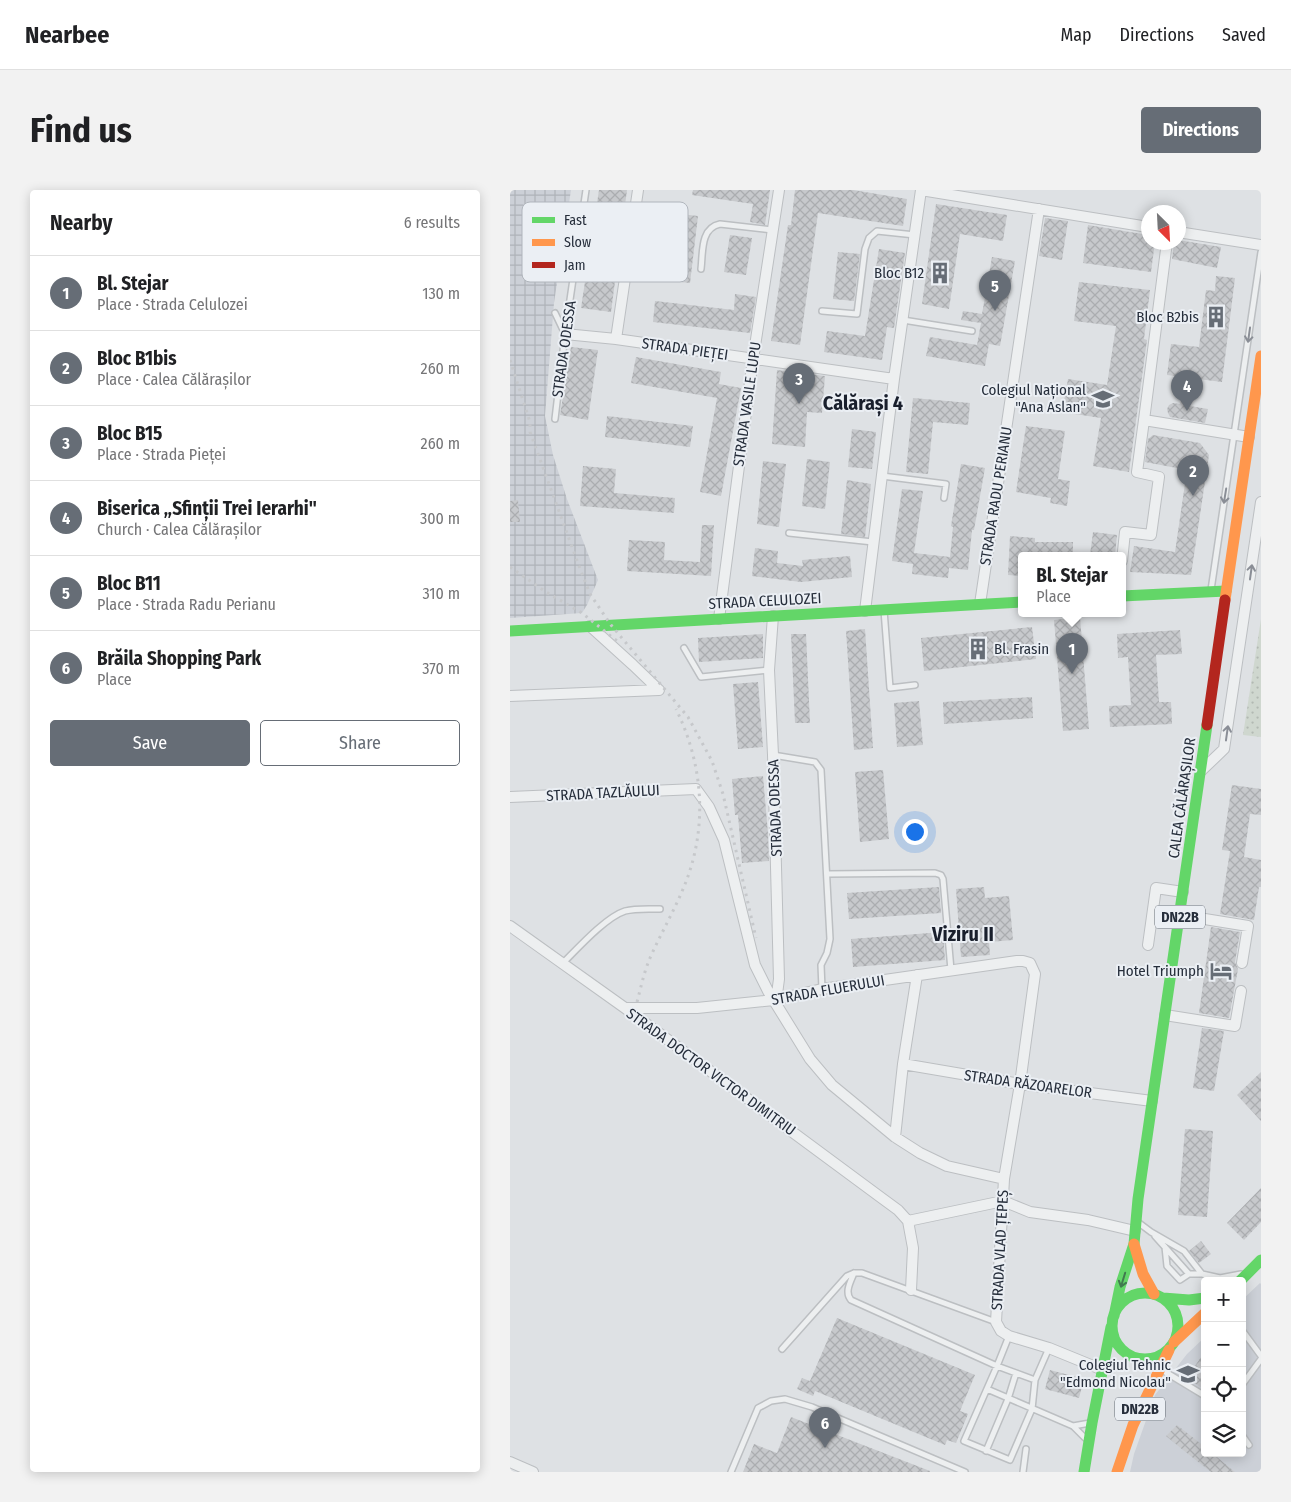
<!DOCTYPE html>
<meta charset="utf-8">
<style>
:root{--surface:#fff;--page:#f2f2f2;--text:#202124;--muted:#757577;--line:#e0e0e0;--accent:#666d76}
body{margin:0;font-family:"Fira Sans Condensed",sans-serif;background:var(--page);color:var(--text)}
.controls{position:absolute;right:15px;bottom:15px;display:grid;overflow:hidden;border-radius:5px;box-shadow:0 2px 12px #0003}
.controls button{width:45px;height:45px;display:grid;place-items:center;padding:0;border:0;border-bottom:1px solid var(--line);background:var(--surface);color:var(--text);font:25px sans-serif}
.compass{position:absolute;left:631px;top:15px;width:45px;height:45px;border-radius:50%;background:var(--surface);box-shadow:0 2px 12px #0003;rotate:156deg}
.you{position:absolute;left:404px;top:641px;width:18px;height:18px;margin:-12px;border:4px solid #fff;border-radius:50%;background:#1a73e8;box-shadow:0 0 0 8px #1a73e833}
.badge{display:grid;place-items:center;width:32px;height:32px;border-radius:50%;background:var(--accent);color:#fff;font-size:16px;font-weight:700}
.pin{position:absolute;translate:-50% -41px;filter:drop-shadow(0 1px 2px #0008)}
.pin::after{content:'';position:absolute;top:26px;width:18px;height:15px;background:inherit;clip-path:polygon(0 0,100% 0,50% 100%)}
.popup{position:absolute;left:508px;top:362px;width:108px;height:65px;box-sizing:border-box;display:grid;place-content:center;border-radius:5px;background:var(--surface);filter:drop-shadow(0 1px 4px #0005);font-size:16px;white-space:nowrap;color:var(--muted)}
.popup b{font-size:19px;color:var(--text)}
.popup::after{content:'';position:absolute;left:50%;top:100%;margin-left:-10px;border:10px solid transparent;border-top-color:var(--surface)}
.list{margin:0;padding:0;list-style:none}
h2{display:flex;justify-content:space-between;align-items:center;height:65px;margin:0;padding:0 20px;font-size:21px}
h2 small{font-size:16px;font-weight:400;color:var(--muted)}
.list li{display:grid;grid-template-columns:32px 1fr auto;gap:15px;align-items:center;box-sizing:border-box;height:75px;padding:0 20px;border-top:1px solid var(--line)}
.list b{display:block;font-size:19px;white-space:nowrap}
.list p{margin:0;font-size:16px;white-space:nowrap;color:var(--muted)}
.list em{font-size:16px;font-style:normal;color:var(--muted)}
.actions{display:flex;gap:10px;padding:15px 20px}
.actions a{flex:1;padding:11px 0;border:1px solid var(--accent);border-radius:5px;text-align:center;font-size:18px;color:var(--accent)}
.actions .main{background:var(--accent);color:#fff}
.icon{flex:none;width:28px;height:28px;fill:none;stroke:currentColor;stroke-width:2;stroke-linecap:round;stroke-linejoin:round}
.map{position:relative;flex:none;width:751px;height:1282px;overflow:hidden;border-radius:5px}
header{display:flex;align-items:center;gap:30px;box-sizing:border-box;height:70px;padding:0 25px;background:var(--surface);border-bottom:1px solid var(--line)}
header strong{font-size:24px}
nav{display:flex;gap:28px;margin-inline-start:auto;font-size:18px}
.intro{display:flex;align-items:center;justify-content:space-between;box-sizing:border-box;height:120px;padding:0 30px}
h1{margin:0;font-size:35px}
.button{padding:12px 22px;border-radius:5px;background:var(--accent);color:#fff;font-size:18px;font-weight:700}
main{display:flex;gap:30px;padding:0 30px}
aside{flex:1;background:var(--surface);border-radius:5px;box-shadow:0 2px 12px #0003}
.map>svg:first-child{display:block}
.built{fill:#ccd0d7}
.industrial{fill:url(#industrial-grid)}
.park{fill:url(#park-dots)}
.building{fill:url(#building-cross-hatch)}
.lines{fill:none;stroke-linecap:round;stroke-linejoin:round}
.lane-casing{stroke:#bcbfc2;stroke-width:8}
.street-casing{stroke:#bcbfc2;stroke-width:12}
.lane{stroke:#edeff0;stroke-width:5}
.street{stroke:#edeff0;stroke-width:10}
.fast{stroke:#63d668;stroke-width:11}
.slow{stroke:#ff974d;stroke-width:11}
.jam{stroke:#b3261e;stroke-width:11}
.rail{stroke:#c6c8cb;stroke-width:3;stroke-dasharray:2.5 5;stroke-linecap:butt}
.oneway{stroke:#8a8e96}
.oneway2{stroke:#417a4f}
.labels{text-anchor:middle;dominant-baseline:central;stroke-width:4;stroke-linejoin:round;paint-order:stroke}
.shield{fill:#ebeff4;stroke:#616872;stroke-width:1}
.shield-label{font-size:14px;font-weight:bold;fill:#262e3b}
.poi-label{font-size:15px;fill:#262e3b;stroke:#ebeff4;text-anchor:end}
.street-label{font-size:15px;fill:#262e3b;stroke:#ebeff4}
.district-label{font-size:20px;font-weight:bold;fill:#191f2c;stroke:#ebeff4}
.key{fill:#ebeff4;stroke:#b0b5bc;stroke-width:1}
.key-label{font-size:14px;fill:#262e3b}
</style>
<header>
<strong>Nearbee</strong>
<nav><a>Map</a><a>Directions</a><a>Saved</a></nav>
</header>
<div class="intro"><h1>Find us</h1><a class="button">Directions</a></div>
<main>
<aside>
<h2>Nearby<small>6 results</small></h2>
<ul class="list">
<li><span class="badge">1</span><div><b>Bl. Stejar</b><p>Place · Strada Celulozei</p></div><em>130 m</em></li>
<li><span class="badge">2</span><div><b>Bloc B1bis</b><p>Place · Calea Călărașilor</p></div><em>260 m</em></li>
<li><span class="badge">3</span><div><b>Bloc B15</b><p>Place · Strada Pieței</p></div><em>260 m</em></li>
<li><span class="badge">4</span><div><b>Biserica „Sfinții Trei Ierarhi&quot;</b><p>Church · Calea Călărașilor</p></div><em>300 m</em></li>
<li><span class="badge">5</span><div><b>Bloc B11</b><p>Place · Strada Radu Perianu</p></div><em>310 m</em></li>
<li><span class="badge">6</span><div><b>Brăila Shopping Park</b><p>Place</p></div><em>370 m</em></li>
</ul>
<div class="actions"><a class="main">Save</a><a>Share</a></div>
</aside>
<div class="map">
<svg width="751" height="1282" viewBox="0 0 751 1282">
<defs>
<pattern id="industrial-grid" width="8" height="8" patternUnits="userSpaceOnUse" patternTransform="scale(1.25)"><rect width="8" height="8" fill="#ccd0d7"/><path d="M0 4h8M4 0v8" fill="none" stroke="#afb3b9"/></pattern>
<pattern id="park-dots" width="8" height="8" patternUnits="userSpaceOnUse" patternTransform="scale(1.25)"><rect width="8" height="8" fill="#cfd7cf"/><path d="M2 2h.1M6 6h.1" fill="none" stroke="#b2b9b3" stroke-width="1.8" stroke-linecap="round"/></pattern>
<pattern id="building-cross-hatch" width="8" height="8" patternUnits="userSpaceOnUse" patternTransform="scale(1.25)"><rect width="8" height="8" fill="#c7c9cc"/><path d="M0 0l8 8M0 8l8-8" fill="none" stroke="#abadb0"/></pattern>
</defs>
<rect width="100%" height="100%" fill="#dee1e4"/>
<path class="built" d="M750 1093 751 1094V1282H620L624 1264 645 1205 677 1164 695 1147V1263H732V1110Z"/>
<path class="industrial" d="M0 0H61L44 113 35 226 43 265 57 309 88 390 77 415 72 423 0 428Z"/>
<path class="park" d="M751 429V547L733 545Z"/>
<path class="building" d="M89 0H117L101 122 71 118Z
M183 0H260L255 35 240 32 243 14 182 5Z
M285 0H343L397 9 393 36 308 23 290 155 261 151 278 35H281Z
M426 14 497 25 493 51 450 44 439 119 412 114Z
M162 23 188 26 180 93 153 90Z
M535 28 558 31 552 70 529 66Z
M578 35 638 45V52H645L641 82 573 73Z
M220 45 242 48 236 85 214 82Z
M668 50 711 57 707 78 662 69 664 52H668Z
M369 59 395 63 384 138 377 137 372 170 314 162 317 141 355 146Z
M328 62 350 64 344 111 323 109Z
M482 67 505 71 490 156 479 154 475 176 416 166 420 147 467 155 471 133 451 130 453 121 472 124Z
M706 86 725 88 712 192 657 185 661 154 689 157 696 100 705 101Z
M569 92 640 100 634 149 637 150 619 282 583 276 591 228 552 222 558 189 597 195 606 136 564 131Z
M225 104 246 107 240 143 143 132 145 111 224 120Z
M61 157 88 160 78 230 50 225Z
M126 167 211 182 209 194 231 198 211 306 190 302 207 208 121 193Z
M267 180 315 186 312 223 297 222 295 257 262 254Z
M403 208 460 213 458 235 423 232 418 284 396 282Z
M671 210 681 212 680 216 698 219 695 233 660 227 658 223 657 219 659 215 663 213 670 214Z
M97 226 183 236 180 257 95 247Z
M516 236 555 241 548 289 560 291 557 316 540 313 541 308 506 302Z
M342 239 366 242 362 279 338 277Z
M643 245 690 253 699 265 681 385 620 382 624 356 665 362 677 280 635 272 638 249Z
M297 269 320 272 315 319 292 316Z
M253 271 276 274 269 337 247 334Z
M451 274 475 278 464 340H462L458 380 439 378 438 388 402 384 403 374 382 371 392 299 413 301 404 363 440 367 443 337 441 336Z
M73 276 106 279 104 303 165 308 164 323 70 316Z
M337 290 361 294 355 347 331 344Z
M8 310 10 332H0V311Z
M192 335H204L201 386 117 381 119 350 155 352 154 370 190 372Z
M583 342 607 345 605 365H580Z
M500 346 525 348V352H563V365H512V386L498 385Z
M245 358 268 361 267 373 293 376 292 370 340 366 342 387 291 392 242 386Z
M570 427 579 539 553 541 544 430Z
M522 437 526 469 414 481 411 448Z
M355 439 363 558 344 560 336 441Z
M670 440 672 464 646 465 649 512H661L662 534 600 537 599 516 621 515 618 467 608 468 607 444Z
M253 444V468L189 472 188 448Z
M281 444H296L300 533H285Z
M248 492 253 557 228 559 223 494Z
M522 507 523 528 434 534 433 512Z
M409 511 413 555 387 557 384 513Z
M373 580 379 649 350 652 345 582Z
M253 586 258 644 259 671 232 673 228 625H225L222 589Z
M722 595 751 599V625L740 624 734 667 751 670V697H749L744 730 710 724 720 661 712 660Z
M429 697 431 723 339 729 337 703Z
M474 697 475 708 499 706 503 750 479 752 480 765 451 767 446 699Z
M701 737 730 742 725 772 728 779 719 828 689 823Z
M433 742 435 770 343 777 341 749Z
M692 838 714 841 704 901 683 898Z
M751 882V931L727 905Z
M675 939 703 941 697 1027 668 1025Z
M751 998V1032L734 1050 717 1033Z
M691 1051 701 1064 689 1073 679 1061Z
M327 1128 465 1185 450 1221 458 1224 446 1253 437 1250 435 1255 305 1201 303 1206 287 1199 292 1188 300 1191Z
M695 1161V1200L677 1188Z
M540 1180 574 1189 569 1208 535 1199Z
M281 1227 420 1281V1282H233L244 1254 267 1263Z
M667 1235 695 1257V1263H702L725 1282H701L673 1260 656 1246Z"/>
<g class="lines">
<g class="lane-casing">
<path id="lane" d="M191 79C193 63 190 38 210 34L262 40
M312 121 347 124 355 59 359 48 367 41 405 45
M45 123 55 144
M393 130 462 141
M45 229 55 144 76 0
M372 286 436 294 434 308
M279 343 363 352
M701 400 751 62
M374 420 380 498 405 495
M174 458 191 487 259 480
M263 565 305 572 311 580 320 749 317 763 311 775 312 799
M317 684 425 683 431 685 433 689 441 780
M53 773C68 758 96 727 115 721 126 718 139 719 150 719
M629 1033 641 1042 674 1061 692 1084 710 1088 731 1084
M645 1046 679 1084H692
M655 1057 657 1076 670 1090 679 1084
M344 1083C341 1091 334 1102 341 1110L487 1176 525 1190
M732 1140 751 1166
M499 1146 487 1176 454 1251 500 1270 522 1219 525 1190 539 1158
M272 1159 337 1086 344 1083H352L486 1132
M652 1180 695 1206
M732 1195 751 1169
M477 1199 563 1236 575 1248
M563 1236 580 1233
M732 1245 739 1255
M476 1261 498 1209 506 1183
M221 1282 248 1218 261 1211 275 1209 302 1217 455 1282
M513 1282 516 1259"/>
</g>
<g class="street-casing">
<path id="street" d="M411 0 638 37
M668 42 751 55
M55 144 106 149 384 189
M106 149 128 0
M634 230 657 52
M612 371 615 342 641 345 649 287 627 282 634 230 739 247
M470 414 529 19
M355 421 384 189 411 0
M263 426 259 480 263 565 269 789 267 804 264 810
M209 429 243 169 269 0
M80 436 123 475 149 500
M0 506 149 500
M691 581 714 559 751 312
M0 607 186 599 199 617 214 650 245 775 258 801 300 869 322 895 385 947 410 963 437 976 494 989
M670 725 738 736 732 773
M0 736 115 818 373 1009 388 1020 398 1031
M638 755 646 698 673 702
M115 818H187L264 810 312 799 507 771H513L520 773 525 784 510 894 494 989 486 1132 491 1141 499 1146 539 1158 593 1180
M655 825 725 836 731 801
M393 874 510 894 642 911
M385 947 393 874 407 785
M398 1031 493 1011 520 1022 578 1030 625 1041
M398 1031 403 1058 401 1100
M0 1272 23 1282"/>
</g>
<use href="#lane" class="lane"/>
<use href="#street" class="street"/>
<path class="fast" d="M612 406 716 401
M0 441 512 412
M730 1091 751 1070
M602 1136a33 33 0 1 1 66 0a33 33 0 1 1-66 0Z
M653 1108 679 1110 695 1108
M604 1126 610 1097 624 1054 628 1009 697 535
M574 1282 582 1233 601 1137"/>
<path class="slow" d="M715 410 751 166
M624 1054 633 1084 644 1104
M664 1152 695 1123
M607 1282 623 1235 659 1160"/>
<path class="jam" d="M697 535 715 410"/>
<path class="rail" d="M0 170 20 232V242L69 376 80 404 101 435 178 527 202 571 213 604 246 748
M0 377 36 402 72 423 107 451
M127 812C131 797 134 782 140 768 152 741 167 716 177 689 198 632 192 572 166 519"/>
</g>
<defs><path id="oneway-shaft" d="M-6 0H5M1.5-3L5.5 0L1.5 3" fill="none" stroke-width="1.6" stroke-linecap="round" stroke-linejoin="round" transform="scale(1.25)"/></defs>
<g class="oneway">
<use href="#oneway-shaft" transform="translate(739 145) rotate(98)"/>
<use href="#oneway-shaft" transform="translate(715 306) rotate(99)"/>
<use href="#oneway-shaft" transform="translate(741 382) rotate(-82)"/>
<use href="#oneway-shaft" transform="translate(717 543) rotate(-82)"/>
</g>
<use class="oneway2" href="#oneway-shaft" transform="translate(613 1090) rotate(107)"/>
<defs>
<g id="building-bare" transform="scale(1.725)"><path d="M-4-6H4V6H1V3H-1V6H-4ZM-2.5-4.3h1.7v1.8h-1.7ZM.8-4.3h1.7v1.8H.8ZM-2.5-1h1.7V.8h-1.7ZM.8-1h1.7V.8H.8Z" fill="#666d76" stroke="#ebeff4" stroke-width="2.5" paint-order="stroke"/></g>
<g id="university-bare" transform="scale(1.725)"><path d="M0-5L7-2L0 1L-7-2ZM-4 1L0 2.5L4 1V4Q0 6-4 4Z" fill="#666d76" stroke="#ebeff4" stroke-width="2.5" paint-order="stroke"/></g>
<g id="hotel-bare" transform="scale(1.725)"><path d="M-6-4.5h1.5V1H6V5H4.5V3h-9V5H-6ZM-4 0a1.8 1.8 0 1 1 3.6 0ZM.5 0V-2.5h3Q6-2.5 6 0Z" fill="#666d76" stroke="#ebeff4" stroke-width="2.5" paint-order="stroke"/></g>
<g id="school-bare" transform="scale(1.725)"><path d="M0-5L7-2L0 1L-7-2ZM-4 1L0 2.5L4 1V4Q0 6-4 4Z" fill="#666d76" stroke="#ebeff4" stroke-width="2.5" paint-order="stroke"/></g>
</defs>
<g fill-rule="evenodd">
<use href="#building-bare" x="430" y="83"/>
<use href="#building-bare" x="706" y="127"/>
<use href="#university-bare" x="593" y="209"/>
<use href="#building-bare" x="468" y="459"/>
<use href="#hotel-bare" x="711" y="781"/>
<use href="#school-bare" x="678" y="1184"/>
</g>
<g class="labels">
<g class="shield">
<rect x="645" y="715.5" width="50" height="23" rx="4"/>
<rect x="605" y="1207.5" width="50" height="23" rx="4"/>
</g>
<g class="shield-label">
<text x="670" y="727">DN22B</text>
<text x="630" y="1219">DN22B</text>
</g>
<g class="poi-label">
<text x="414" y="83">Bloc B12</text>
<text x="689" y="127">Bloc B2bis</text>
<text x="576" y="200">Colegiul Național<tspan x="576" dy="17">"Ana Aslan"</tspan></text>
<text x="484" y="459" text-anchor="start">Bl. Frasin</text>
<text x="694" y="781">Hotel Triumph</text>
<text x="661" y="1175">Colegiul Tehnic<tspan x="661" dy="17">"Edmond Nicolau"</tspan></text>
</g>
<g class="street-label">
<text transform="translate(54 159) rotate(-82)">STRADA ODESSA</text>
<text transform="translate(175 159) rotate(8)">STRADA PIEȚEI</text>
<text transform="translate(237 214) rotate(-82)">STRADA VASILE LUPU</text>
<text transform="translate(486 306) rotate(-81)">STRADA RADU PERIANU</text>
<text transform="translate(255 411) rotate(-3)">STRADA CELULOZEI</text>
<text transform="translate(93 603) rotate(-3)">STRADA TAZLĂULUI</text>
<text transform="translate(672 608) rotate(-82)">CALEA CĂLĂRAȘILOR</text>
<text transform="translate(265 618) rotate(-92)">STRADA ODESSA</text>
<text transform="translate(318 800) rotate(-10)">STRADA FLUERULUI</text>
<text transform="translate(201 882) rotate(36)">STRADA DOCTOR VICTOR DIMITRIU</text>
<text transform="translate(518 894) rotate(8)">STRADA RĂZOARELOR</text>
<text transform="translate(490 1060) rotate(-87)">STRADA VLAD ȚEPEȘ</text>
</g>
<g class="district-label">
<text x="353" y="213">Călărași 4</text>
<text x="453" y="744">Viziru II</text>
</g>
</g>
<rect x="12" y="12" width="166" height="80" rx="8" class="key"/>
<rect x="22" y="27" width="23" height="6" fill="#63d668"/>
<rect x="22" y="49" width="23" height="7" fill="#ff974d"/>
<rect x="22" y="72" width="23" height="6" fill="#b3261e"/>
<g class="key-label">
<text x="54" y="35">Fast</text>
<text x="54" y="57">Slow</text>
<text x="54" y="80">Jam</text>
</g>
</svg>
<div class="controls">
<button>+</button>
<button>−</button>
<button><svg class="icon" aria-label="locate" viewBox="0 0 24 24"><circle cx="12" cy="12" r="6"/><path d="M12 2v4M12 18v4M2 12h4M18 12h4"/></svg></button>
<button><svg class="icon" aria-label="layers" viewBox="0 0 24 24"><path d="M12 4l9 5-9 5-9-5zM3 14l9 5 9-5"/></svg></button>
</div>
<svg class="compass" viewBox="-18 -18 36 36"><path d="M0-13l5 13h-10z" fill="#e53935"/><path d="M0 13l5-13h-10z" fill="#757577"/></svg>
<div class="you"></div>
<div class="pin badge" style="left:562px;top:484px">1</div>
<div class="popup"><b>Bl. Stejar</b>Place</div>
<div class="pin badge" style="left:683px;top:306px">2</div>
<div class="pin badge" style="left:289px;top:214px">3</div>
<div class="pin badge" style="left:677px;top:221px">4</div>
<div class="pin badge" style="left:485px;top:121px">5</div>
<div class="pin badge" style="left:315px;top:1258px">6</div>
</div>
</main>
